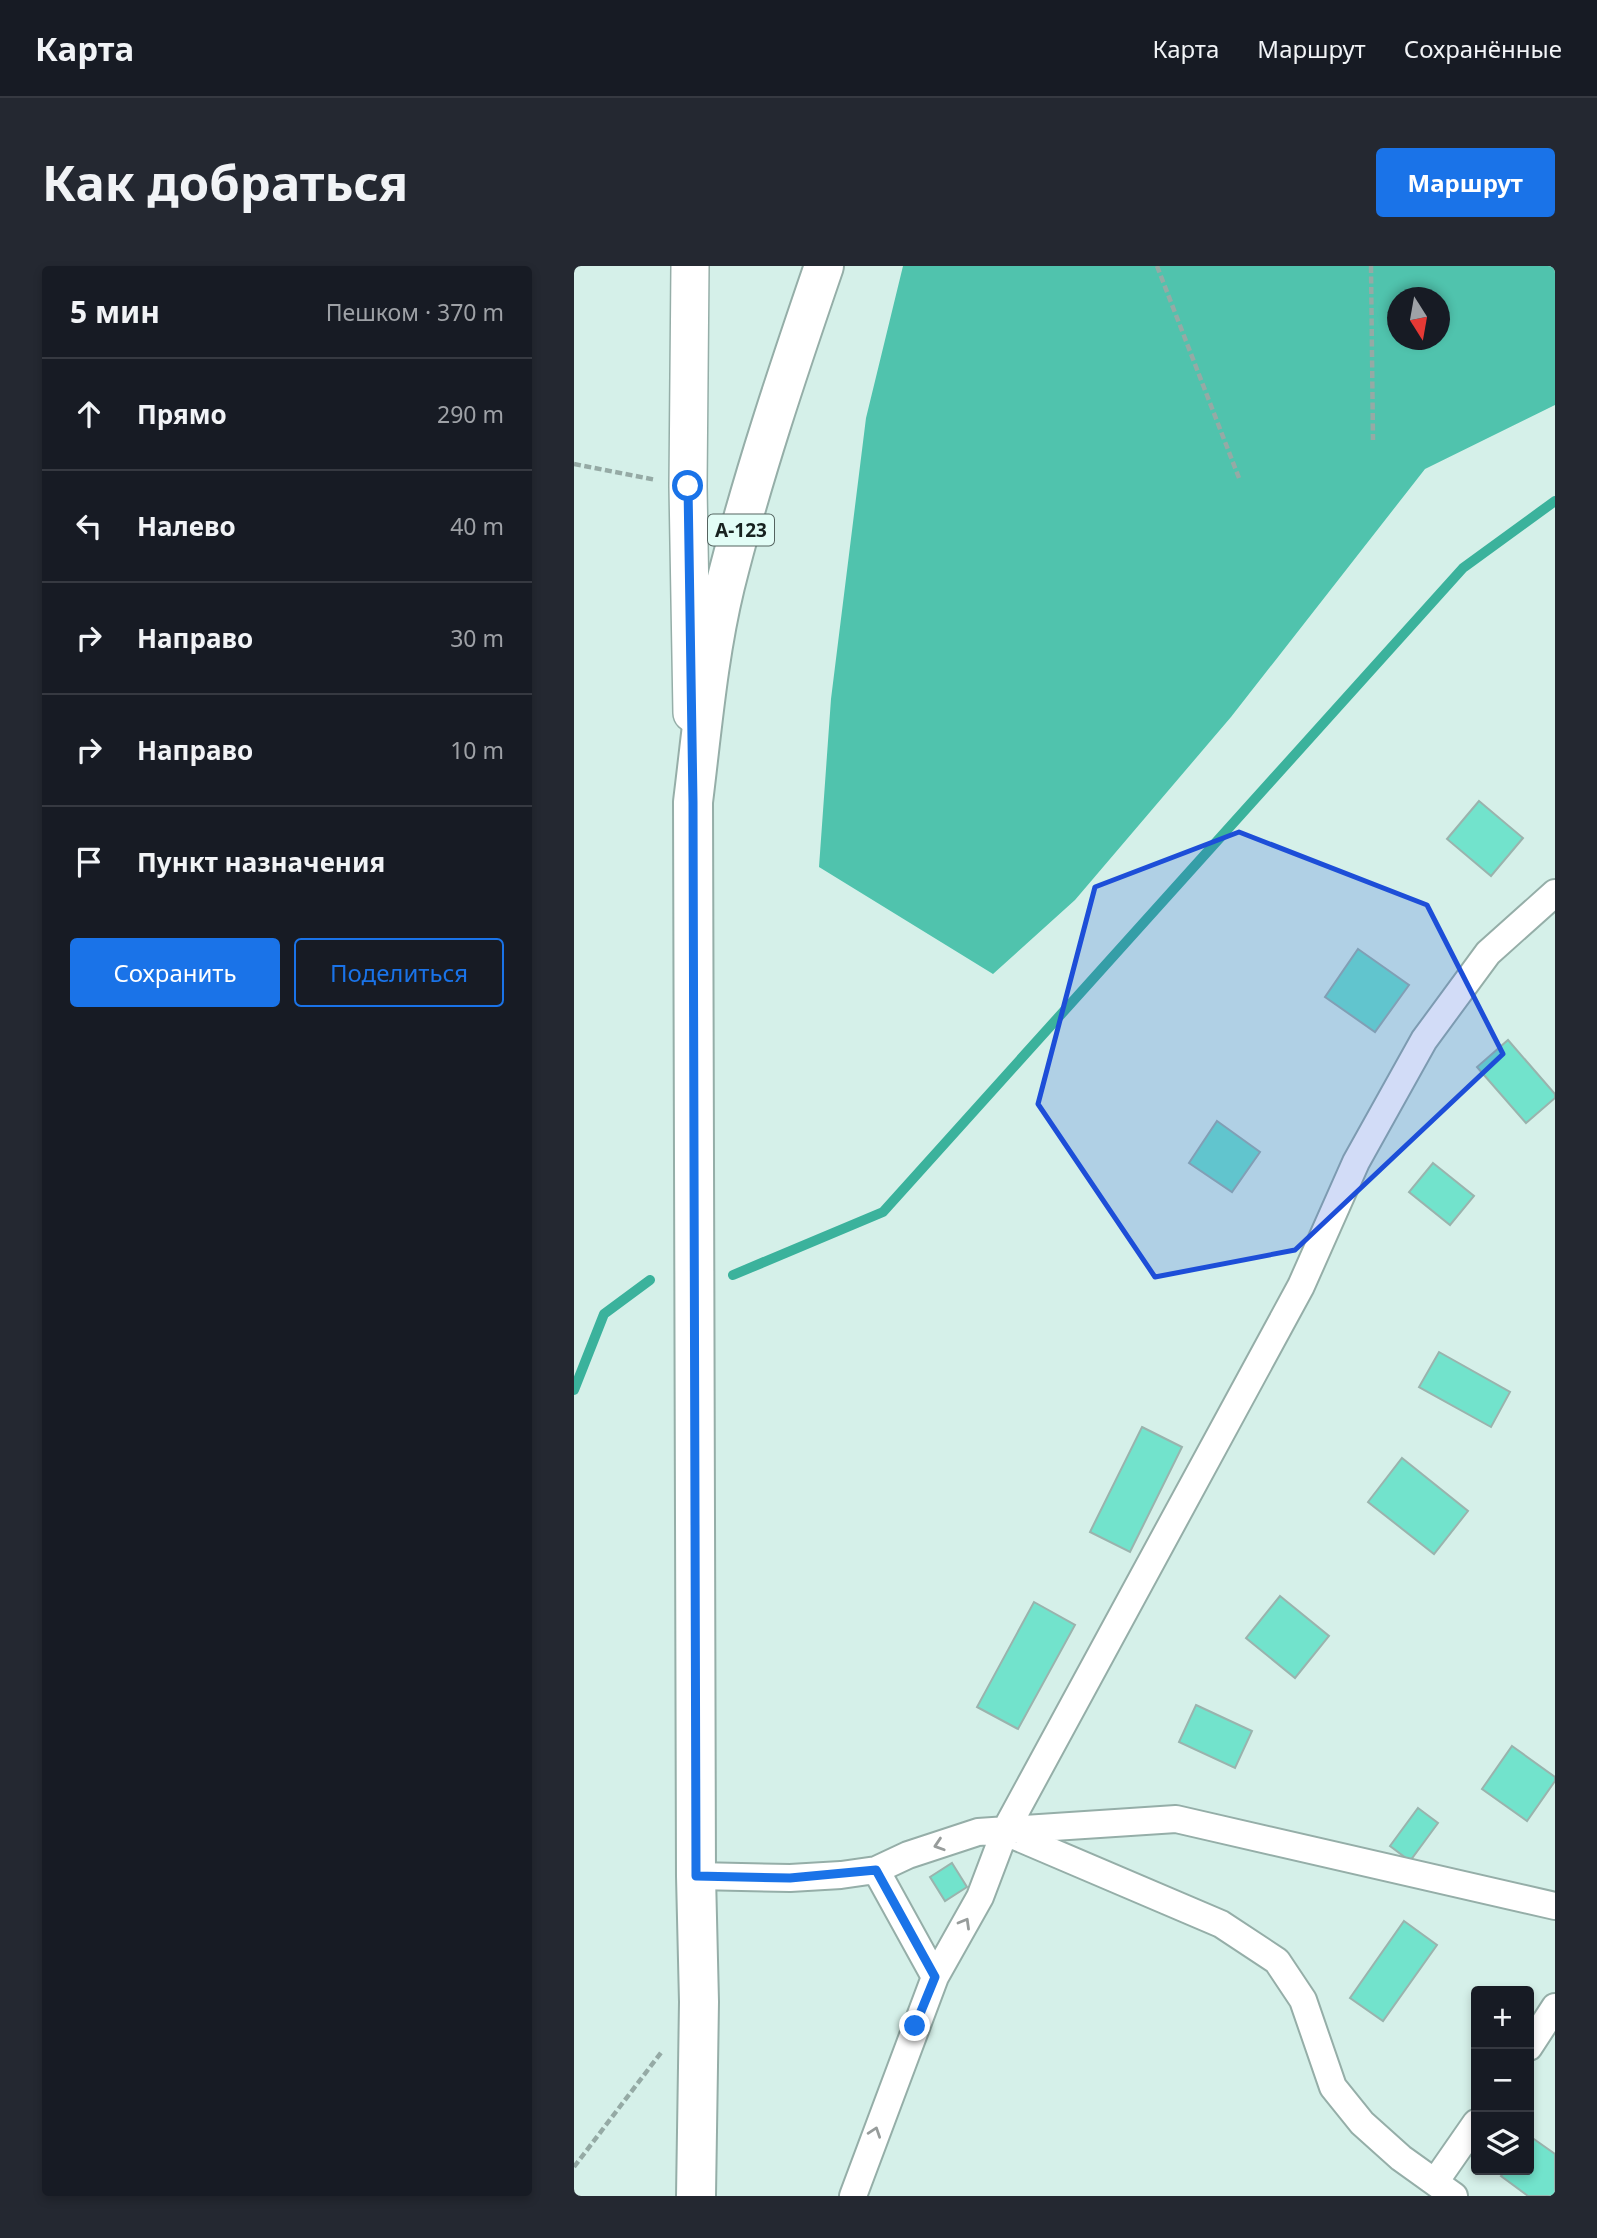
<!DOCTYPE html>
<html lang="ru">
<meta charset="utf-8">
<style>
:root{--surface:#171b24;--page:#242831;--text:#f1f3f6;--muted:#9ea1a6;--line:#363941;--accent:#1a73e8}
body{margin:0;font-family:"Noto Sans",sans-serif;background:var(--page);color:var(--text)}
.controls{position:absolute;right:21px;bottom:21px;display:grid;overflow:hidden;border-radius:7px;box-shadow:0 4px 10px #0003}
.controls button{width:63px;height:63px;display:grid;place-items:center;padding:0;border:0;border-bottom:2px solid var(--line);background:var(--surface);color:var(--text);font:35px sans-serif}
.compass{position:absolute;left:813px;top:21px;width:63px;height:63px;border-radius:50%;background:var(--surface);box-shadow:0 4px 10px #0003;rotate:169deg}
.stop{position:absolute;width:21px;height:21px;margin:-16px;border:5px solid #1a73e8;border-radius:50%;background:#fff}
.stop.end{background:#1a73e8;border-color:#fff;box-shadow:0 2px 7px #0008}
.list{margin:0;padding:0;list-style:none}
h2{display:flex;justify-content:space-between;align-items:center;height:91px;margin:0;padding:0 28px;font-size:30px}
h2 small{font-size:23px;font-weight:400;color:var(--muted)}
.list li{display:grid;grid-template-columns:46px 1fr auto;gap:21px;align-items:center;box-sizing:border-box;height:112px;padding:0 28px;border-top:2px solid var(--line)}
.list b{display:block;font-size:26px;white-space:nowrap}
.list em{font-size:23px;font-style:normal;color:var(--muted)}
.actions{display:flex;gap:14px;padding:21px 28px}
.actions a{flex:1;padding:16px 0;border:2px solid var(--accent);border-radius:7px;text-align:center;font-size:24px;color:var(--accent)}
.actions .main{background:var(--accent);color:#fff}
.icon{flex:none;width:38px;height:38px;fill:none;stroke:currentColor;stroke-width:2;stroke-linecap:round;stroke-linejoin:round}
.map{position:relative;flex:none;width:981px;height:1930px;overflow:hidden;border-radius:7px}
header{display:flex;align-items:center;gap:42px;box-sizing:border-box;height:98px;padding:0 35px;background:var(--surface);border-bottom:2px solid var(--line)}
header strong{font-size:33px}
nav{display:flex;gap:38px;margin-inline-start:auto;font-size:24px}
.intro{display:flex;align-items:center;justify-content:space-between;box-sizing:border-box;height:168px;padding:0 42px}
h1{margin:0;font-size:49px}
.button{padding:18px 32px;border-radius:7px;background:var(--accent);color:#fff;font-size:24px;font-weight:700}
main{display:flex;gap:42px;padding:0 42px}
aside{flex:1;background:var(--surface);border-radius:7px;box-shadow:0 4px 10px #0003}
.map>svg:first-child{display:block}
.forest{fill:#50c3ad;fill-rule:evenodd}
.lines{fill:none;stroke-linecap:round;stroke-linejoin:round}
.stream{stroke:#3bb29c;stroke-width:10}
.building{fill:#72e3cc;stroke:#9ab3ad;stroke-width:2}
.street-casing{stroke:#95aea8;stroke-width:30}
.secondary-casing{stroke:#95aea8;stroke-width:40}
.primary-casing{stroke:#95aea8;stroke-width:42}
.path{stroke:#95aaa5;stroke-width:4.5;stroke-dasharray:7 3.5;stroke-linecap:butt}
.street{stroke:#fff;stroke-width:26}
.secondary{stroke:#fff;stroke-width:37}
.primary{stroke:#fff;stroke-width:38}
.oneway{stroke:#979c9b}
.route{stroke:#1a73e8;stroke-width:9}
.marked{fill:#1d4ed8;fill-opacity:0.2;stroke:#1d4ed8;stroke-width:5;stroke-linejoin:round}
.labels{text-anchor:middle;dominant-baseline:central;stroke-width:5;stroke-linejoin:round;paint-order:stroke}
.shield{fill:#e2fdf6;stroke:#556460;stroke-width:2}
.shield-label{font-size:19px;font-weight:bold;fill:#182220}
</style>
<header>
<strong>Карта</strong>
<nav><a>Карта</a><a>Маршрут</a><a>Сохранённые</a></nav>
</header>
<div class="intro"><h1>Как добраться</h1><a class="button">Маршрут</a></div>
<main>
<aside>
<h2>5 мин<small>Пешком · 370 m</small></h2>
<ul class="list">
<li><svg class="icon" aria-label="ahead" viewBox="0 0 24 24"><path d="M12 20V5M6 11l6-6 6 6"/></svg><div><b>Прямо</b></div><em>290 m</em></li>
<li><svg class="icon" aria-label="left" viewBox="0 0 24 24"><path d="M17 20v-9H6M10 6l-5 5 5 5"/></svg><div><b>Налево</b></div><em>40 m</em></li>
<li><svg class="icon" aria-label="right" viewBox="0 0 24 24"><path d="M7 20v-9h11M14 6l5 5-5 5"/></svg><div><b>Направо</b></div><em>30 m</em></li>
<li><svg class="icon" aria-label="right" viewBox="0 0 24 24"><path d="M7 20v-9h11M14 6l5 5-5 5"/></svg><div><b>Направо</b></div><em>10 m</em></li>
<li><svg class="icon" aria-label="arrive" viewBox="0 0 24 24"><path d="M6 21V4h12l-3 4 3 4H6"/></svg><div><b>Пункт назначения</b></div></li>
</ul>
<div class="actions"><a class="main">Сохранить</a><a>Поделиться</a></div>
</aside>
<div class="map">
<svg width="981" height="1930" viewBox="0 0 981 1930">
<rect width="100%" height="100%" fill="#d5f0e9"/>
<path class="forest" d="M329 0H981V139L851 203 657 451 501 634 419 708 245 601 257 433 292 152ZM824 32H866V74H824Z"/>
<g class="lines">
<path class="stream" d="M159 1009 309 946 889 302 981 235
M0 1124 30 1048 76 1014"/>
</g>
<path class="building" d="M905 535 949 572 917 610 873 573Z
M784 683 835 719 801 766 751 731Z
M934 774 981 828V832L952 857 903 801Z
M643 855 686 886 658 926 615 897Z
M859 897 900 930 876 959 835 926Z
M865 1086 936 1126 917 1161 845 1121Z
M568 1161 608 1181 556 1286 516 1266Z
M828 1192 894 1245 860 1288 794 1236Z
M706 1330 755 1370 721 1412 672 1372Z
M460 1336 501 1359 444 1463 403 1441Z
M622 1439 678 1465 661 1502 605 1476Z
M938 1480 981 1511V1515L953 1555 908 1523Z
M844 1542 864 1557 836 1595 816 1580Z
M378 1597 393 1621 371 1635 356 1611Z
M830 1655 863 1679 809 1755 776 1732Z
M957 1871 981 1888V1930H954L927 1910 932 1904H955V1874Z"/>
<g class="lines">
<g class="street-casing">
<path id="street" d="M436 1568 647 1658 703 1695 729 1734 759 1821 788 1857 827 1892 880 1930
M302 1604 361 1711
M122 1610 216 1612 267 1609 302 1604 334 1589 404 1566 602 1553 981 1640
M955 1781 981 1741
M861 1916 902 1857
M279 1930 361 1711 406 1631 431 1565 727 1020 782 896 850 774 914 687 981 627"/>
</g>
<g class="secondary-casing">
<path id="secondary" d="M116 0 114 220 118 447"/>
</g>
<g class="primary-casing">
<path id="primary" d="M122 1930 125 1736 122 1610 119 536C128 464 134 390 151 320 178 212 214 105 250 0"/>
</g>
<path class="path" d="M583 0 665 212
M797 0 799 174
M0 198 82 214
M0 1901 89 1784"/>
<use href="#street" class="street"/>
<use href="#secondary" class="secondary"/>
<use href="#primary" class="primary"/>
</g>
<defs><path id="oneway-chevron" d="M-2-3.5L2.5 0L-2 3.5" fill="none" stroke-width="1.6" stroke-linecap="round" stroke-linejoin="round" transform="scale(1.75)"/></defs>
<g class="oneway">
<use href="#oneway-chevron" transform="translate(365 1579) rotate(162)"/>
<use href="#oneway-chevron" transform="translate(391 1657) rotate(-60)"/>
<use href="#oneway-chevron" transform="translate(301 1866) rotate(-71)"/>
</g>
<g class="lines">
<path class="route" d="M114 220 119 536 122 1610 216 1612 302 1604 361 1711 341 1760"/>
</g>
<path class="marked" d="M665 566 853 639 929 788 721 984 581 1011 464 838 521 621Z"/>
<g class="labels">
<rect class="shield" x="134" y="248.5" width="66" height="31" rx="5"/>
<g class="shield-label">
<text x="167" y="264">А-123</text>
</g>
</g>
</svg>
<div class="controls">
<button>+</button>
<button>−</button>
<button><svg class="icon" aria-label="layers" viewBox="0 0 24 24"><path d="M12 4l9 5-9 5-9-5zM3 14l9 5 9-5"/></svg></button>
</div>
<svg class="compass" viewBox="-18 -18 36 36"><path d="M0-13l5 13h-10z" fill="#e53935"/><path d="M0 13l5-13h-10z" fill="#9ea1a6"/></svg>
<div class="stop" style="left:114px;top:220px"></div>
<div class="stop end" style="left:341px;top:1760px"></div>
</div>
</main>
